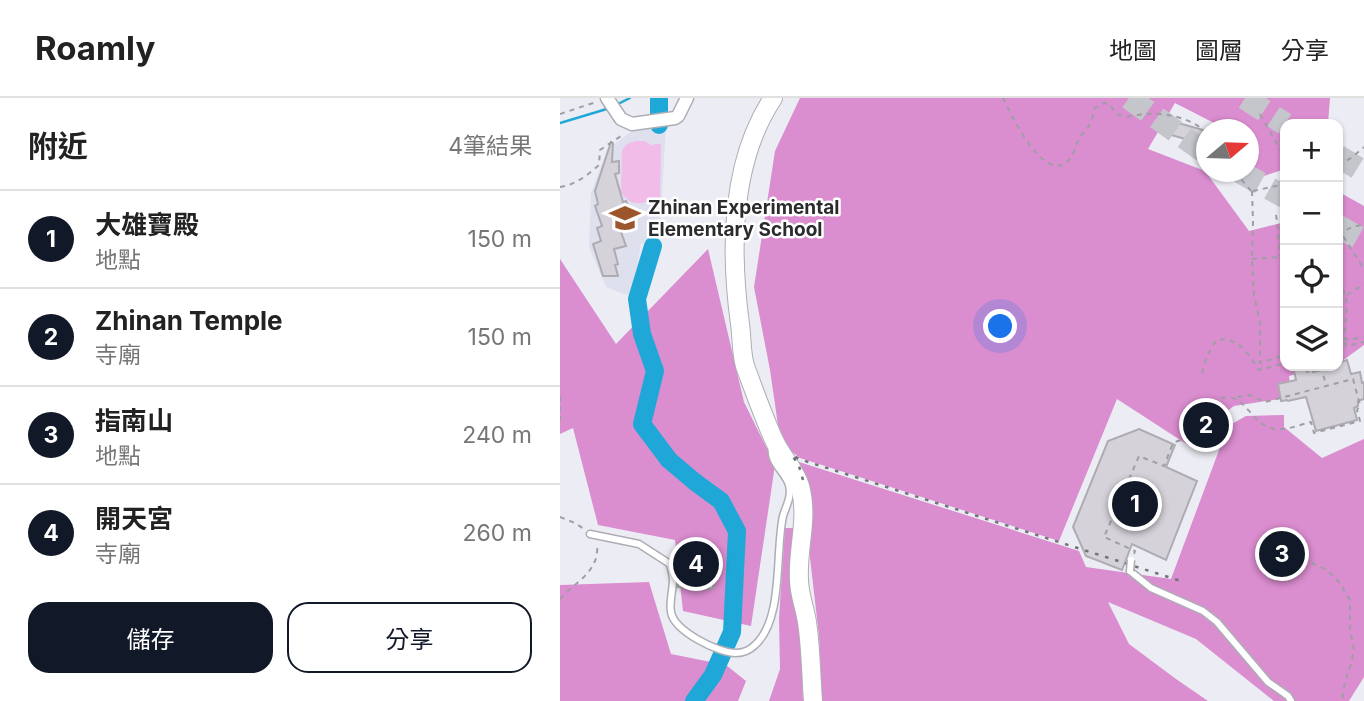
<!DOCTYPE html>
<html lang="zh-TW">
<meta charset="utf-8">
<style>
:root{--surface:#fff;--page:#f2f2f2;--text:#222;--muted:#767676;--line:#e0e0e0;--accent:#111827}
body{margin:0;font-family:Inter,"Noto Sans TC",sans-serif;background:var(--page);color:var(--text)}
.controls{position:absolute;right:21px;top:21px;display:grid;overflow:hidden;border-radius:14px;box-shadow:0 2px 5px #0004}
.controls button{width:63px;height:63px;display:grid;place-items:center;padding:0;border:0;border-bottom:2px solid var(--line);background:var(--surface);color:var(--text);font:35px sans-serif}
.compass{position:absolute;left:636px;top:21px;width:63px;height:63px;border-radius:50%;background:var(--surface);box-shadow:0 2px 5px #0004;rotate:71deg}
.you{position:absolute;left:441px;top:229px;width:24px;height:24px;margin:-18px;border:5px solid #fff;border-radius:50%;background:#1a73e8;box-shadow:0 0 0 10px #1a73e833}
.badge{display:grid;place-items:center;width:46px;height:46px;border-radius:50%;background:var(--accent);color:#fff;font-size:23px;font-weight:700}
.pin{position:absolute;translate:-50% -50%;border:4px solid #fff;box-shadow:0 2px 7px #0006}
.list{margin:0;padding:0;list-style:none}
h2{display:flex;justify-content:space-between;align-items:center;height:91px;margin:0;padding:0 28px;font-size:30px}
h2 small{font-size:23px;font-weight:400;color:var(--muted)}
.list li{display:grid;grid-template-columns:46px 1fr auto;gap:21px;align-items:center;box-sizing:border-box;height:98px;padding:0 28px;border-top:2px solid var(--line)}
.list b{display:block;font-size:26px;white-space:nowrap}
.list p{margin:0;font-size:23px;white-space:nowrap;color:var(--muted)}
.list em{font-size:23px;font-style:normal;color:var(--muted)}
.actions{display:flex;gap:14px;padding:21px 28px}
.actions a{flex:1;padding:16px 0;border:2px solid var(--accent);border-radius:21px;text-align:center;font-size:24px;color:var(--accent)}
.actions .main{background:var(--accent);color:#fff}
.icon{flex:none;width:38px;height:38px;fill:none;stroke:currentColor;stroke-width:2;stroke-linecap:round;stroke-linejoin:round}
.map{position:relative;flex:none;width:804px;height:603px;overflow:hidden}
header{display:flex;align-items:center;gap:42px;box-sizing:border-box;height:98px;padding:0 35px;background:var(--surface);border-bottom:2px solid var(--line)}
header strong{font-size:33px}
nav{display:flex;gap:38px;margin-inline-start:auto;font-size:24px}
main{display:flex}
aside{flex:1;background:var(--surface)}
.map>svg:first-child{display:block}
.built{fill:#dee0ee}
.green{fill:#f2bce9}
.forest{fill:#da8dcf}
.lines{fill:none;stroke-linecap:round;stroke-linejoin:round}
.stream{stroke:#1fa8d7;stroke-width:2.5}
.river{stroke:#1fa8d7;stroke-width:18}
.building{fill:#d5d2d9;stroke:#aeabb2;stroke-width:2}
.highway-tunnel{stroke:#c5c6cc;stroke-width:23;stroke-dasharray:23 11;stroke-linecap:butt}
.lane-casing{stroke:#adaeb5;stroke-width:9}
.street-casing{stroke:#adaeb5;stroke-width:15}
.secondary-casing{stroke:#adaeb5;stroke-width:20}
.path{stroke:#9e9fa4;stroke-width:2;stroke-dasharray:5 5;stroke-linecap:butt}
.lane{stroke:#fff;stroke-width:6}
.street{stroke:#fff;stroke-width:12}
.secondary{stroke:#fff;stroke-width:18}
.rail{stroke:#727377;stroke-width:2.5;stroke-dasharray:3.5 7;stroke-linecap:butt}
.lane-bridge-casing{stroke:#adaeb5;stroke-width:9;stroke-linecap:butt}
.lane-bridge{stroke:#fff;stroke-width:6}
.labels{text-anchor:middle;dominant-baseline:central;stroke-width:5;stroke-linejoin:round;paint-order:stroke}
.poi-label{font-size:19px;font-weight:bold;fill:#2a2b2d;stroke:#fff;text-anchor:start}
</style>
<header>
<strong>Roamly</strong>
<nav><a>地圖</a><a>圖層</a><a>分享</a></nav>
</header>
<main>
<aside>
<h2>附近<small>4筆結果</small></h2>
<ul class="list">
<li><span class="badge">1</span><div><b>大雄寶殿</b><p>地點</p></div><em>150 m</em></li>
<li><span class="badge">2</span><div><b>Zhinan Temple</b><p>寺廟</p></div><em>150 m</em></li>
<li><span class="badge">3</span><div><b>指南山</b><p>地點</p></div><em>240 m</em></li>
<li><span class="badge">4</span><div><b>開天宮</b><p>寺廟</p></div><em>260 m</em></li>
</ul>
<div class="actions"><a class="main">儲存</a><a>分享</a></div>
</aside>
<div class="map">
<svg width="804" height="603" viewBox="0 0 804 603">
<rect width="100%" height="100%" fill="#ecedf4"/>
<path class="built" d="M106 27 99 147 81 145 76 180 71 197 63 196 46 189 29 149 31 95 47 52 77 29Z"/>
<path class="green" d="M75 43H85L93 48 94 46H101L100 109H92L91 102C78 108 69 106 61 94L62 52 67 46Z"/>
<path class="forest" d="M240 0H770L768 26H725V71L698 80 689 68 688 32 659 31 654 25 615 5 588 51 645 73 689 133 725 124V268H747L748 273 729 278 732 299 674 308 651 325 631 349 557 301 499 443 240 360 222 346 220 341 210 272 194 189 215 53Z
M779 94 804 108V247L778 266V95Z
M148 151 184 304 215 367 191 528 123 513 115 442 38 427 13 330 0 336V161L56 246Z
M724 317V329L762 360 804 341V579L789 603H714L636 541 548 504 569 546 616 581 648 603H262L259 538 239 364 519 453 526 469 611 481 668 328 686 318Z
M225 430H236L243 603H209L220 571 219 520Z
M89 484 111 556 166 567 186 583 178 603H0V487Z"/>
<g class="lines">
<path class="stream" d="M56 7 70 0
M0 25 50 10"/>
<path class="river" d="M99 27V0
M93 148 77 201 82 236 95 273 82 326 109 362 135 384 161 403 177 433 172 534 153 577 134 603"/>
</g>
<path class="building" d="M611 23 643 32 639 45 608 36Z
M51 44 53 45 52 64 59 63V75L55 76 63 104 66 103 69 111 63 113 60 131 66 148 54 151 58 166 55 167 58 178H43L33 146 41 143 37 130 42 128 35 108 38 106 35 93Z
M787 262 791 276 800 274 802 285 804 284V301L798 303V308L794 310 797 322 756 333 746 299 728 303 727 302 721 303 718 286 736 282 733 268H744L747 274 752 271 753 274 778 268V265Z
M579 331 615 347 606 369 637 383 606 462 572 446 562 472 526 458 513 429 548 343Z
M117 456 155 458 153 491 118 489Z"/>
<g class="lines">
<path class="highway-tunnel" d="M569 0 646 55
M685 0 725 26
M778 58 804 74
M680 74 725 99
M778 128 804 143"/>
<g class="lane-casing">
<path id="lane" d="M30 436 79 446 110 466C111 471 113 477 113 482 113 492 109 504 111 514 114 533 158 555 176 555 184 555 189 553 195 547 224 521 215 454 223 418 226 408 232 399 229 387 225 374 209 364 212 349
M570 473 591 490 643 513 657 524 708 584 728 598 731 603"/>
</g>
<g class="street-casing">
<path id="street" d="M47 0 61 21 72 26 115 20 118 18 127 0"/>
</g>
<g class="secondary-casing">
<path id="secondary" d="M213 0C170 65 170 152 180 226 182 240 181 254 185 268 194 292 203 318 214 342 221 358 235 371 240 388 249 421 237 450 239 482 239 496 245 510 247 524 251 550 251 577 253 603"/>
</g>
<path class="path" d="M443 0C451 16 482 84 507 64 515 57 515 47 520 39 522 36 525 34 527 31 531 25 533 17 535 10L544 5 549 6C552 9 553 12 556 15 565 21 575 17 584 16 604 14 633 20 646 35
M0 16 36 4
M700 16 725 60
M778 67 791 60 804 49
M675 74 691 93
M721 88 724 104 725 103
M0 89C15 87 28 77 39 67L40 52 64 36
M692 93 693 123 692 161 694 197 700 225V265L725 257
M693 93 725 86
M725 114 716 116 725 201
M778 130 804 171
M778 137 790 130 804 126
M692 161 720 159
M778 182 786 198 787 209 784 240 788 242 804 239
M787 197 804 186
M778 241 784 240 786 248 804 244
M761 268 766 287
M642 275 647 258 656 242C678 238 689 256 699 272L725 265
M0 298V323
M0 419 15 425 24 431
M574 456 575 453 544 439 579 358 604 368 613 345C619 342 629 341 633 337 643 326 628 316 649 305 683 286 686 320 708 329 722 335 738 327 751 324L754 335 800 323 797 312 800 307 793 281 705 304 690 297 672 300
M723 456 743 461 767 472 779 484 790 502V531L794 552 791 566 785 584 782 603
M0 501C11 488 28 480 35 463 37 459 37 451 38 446"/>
<use href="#lane" class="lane"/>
<use href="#street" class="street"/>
<use href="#secondary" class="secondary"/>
<path class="rail" d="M243 382 239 368 232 357 239 361 624 484"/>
<g class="lane-bridge-casing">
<path id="lane-bridge" d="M570 473 571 462"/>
</g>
<use href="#lane-bridge" class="lane-bridge"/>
</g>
<defs>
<g id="school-bare" transform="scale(2.415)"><path d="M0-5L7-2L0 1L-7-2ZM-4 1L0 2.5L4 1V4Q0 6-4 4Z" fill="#9c562b" stroke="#fff" stroke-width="2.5" paint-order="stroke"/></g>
</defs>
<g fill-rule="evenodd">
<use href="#school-bare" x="65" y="120"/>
</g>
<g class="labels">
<g class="poi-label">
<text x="88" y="109">Zhinan Experimental<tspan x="88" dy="22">Elementary School</tspan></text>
</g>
</g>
</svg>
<div class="controls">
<button>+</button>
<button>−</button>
<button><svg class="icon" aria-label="locate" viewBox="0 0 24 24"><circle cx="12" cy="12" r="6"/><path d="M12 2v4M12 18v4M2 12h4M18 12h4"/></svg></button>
<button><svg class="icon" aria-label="layers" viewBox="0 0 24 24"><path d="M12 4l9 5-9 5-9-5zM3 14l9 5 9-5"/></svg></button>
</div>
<svg class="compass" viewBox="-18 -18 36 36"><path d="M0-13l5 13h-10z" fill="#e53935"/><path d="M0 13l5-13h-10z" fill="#767676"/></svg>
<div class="you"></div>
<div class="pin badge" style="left:575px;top:406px">1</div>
<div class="pin badge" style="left:646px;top:327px">2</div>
<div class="pin badge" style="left:722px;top:456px">3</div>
<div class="pin badge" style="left:136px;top:466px">4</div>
</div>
</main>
